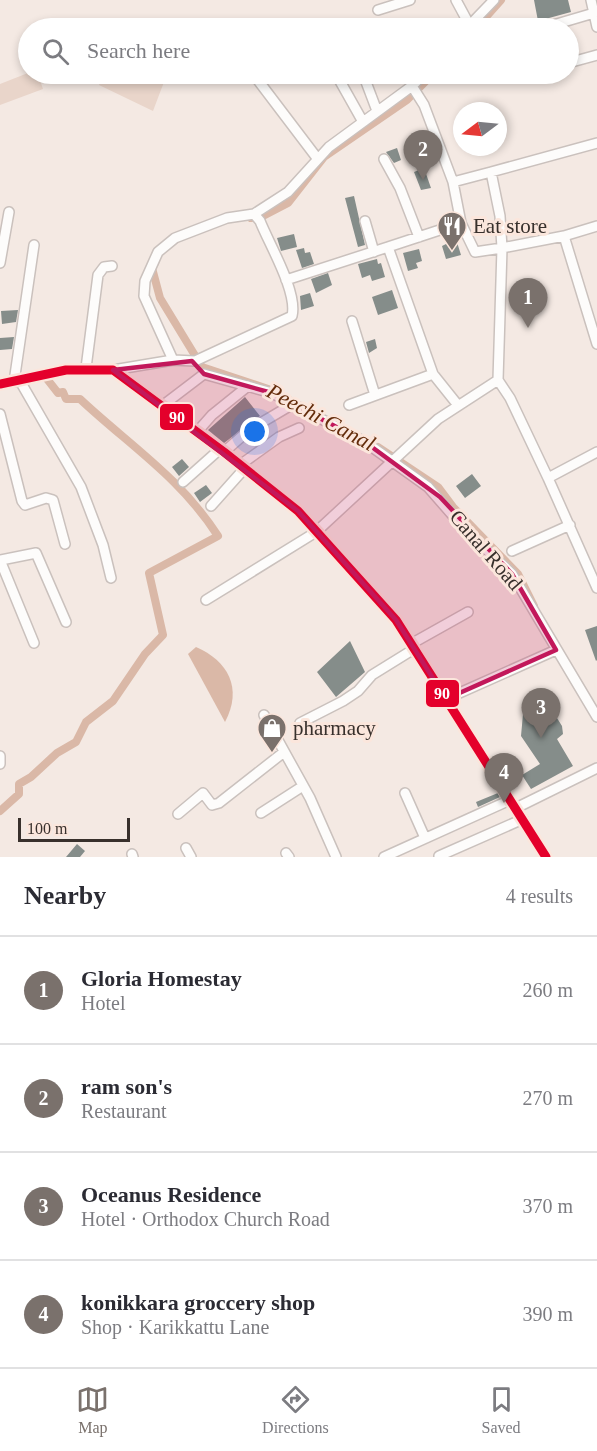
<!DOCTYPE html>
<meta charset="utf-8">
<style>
:root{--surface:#fff;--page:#f7f7f7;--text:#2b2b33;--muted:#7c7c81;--line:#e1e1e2;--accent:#7a716c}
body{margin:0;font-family:"Times New Roman",serif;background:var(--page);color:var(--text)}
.compass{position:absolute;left:453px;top:102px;width:54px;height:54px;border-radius:50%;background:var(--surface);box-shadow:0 3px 9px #0003;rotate:254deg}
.scale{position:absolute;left:18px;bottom:15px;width:112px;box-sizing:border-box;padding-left:6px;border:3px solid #38302c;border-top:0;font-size:16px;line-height:21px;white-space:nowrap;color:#38302c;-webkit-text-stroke:4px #fbe6dc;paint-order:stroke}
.you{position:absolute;left:255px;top:432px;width:21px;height:21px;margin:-15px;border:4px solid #fff;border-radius:50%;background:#1a73e8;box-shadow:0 0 0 9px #1a73e833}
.badge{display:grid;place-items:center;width:39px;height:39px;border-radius:50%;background:var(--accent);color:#fff;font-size:20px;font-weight:700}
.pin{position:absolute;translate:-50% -50px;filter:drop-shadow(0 2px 3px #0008)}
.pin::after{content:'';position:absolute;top:32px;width:21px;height:18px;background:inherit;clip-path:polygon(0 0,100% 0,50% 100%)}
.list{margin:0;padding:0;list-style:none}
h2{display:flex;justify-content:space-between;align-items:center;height:78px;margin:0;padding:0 24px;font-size:26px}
h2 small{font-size:20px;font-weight:400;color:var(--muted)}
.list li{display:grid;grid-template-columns:39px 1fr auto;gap:18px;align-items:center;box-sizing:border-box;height:108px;padding:0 24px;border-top:2px solid var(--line)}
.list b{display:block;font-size:22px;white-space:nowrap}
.list p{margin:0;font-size:20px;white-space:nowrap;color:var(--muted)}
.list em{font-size:20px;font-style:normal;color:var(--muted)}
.icon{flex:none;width:33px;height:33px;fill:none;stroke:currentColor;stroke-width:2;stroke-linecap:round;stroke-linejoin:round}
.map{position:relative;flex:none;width:597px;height:857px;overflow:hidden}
.search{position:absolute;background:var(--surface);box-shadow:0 3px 9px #0003;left:18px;right:18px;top:18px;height:66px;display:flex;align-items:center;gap:15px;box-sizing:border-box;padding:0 21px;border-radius:33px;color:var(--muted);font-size:22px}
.sheet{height:510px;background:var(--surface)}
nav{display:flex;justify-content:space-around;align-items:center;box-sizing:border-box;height:84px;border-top:2px solid var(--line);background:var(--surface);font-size:16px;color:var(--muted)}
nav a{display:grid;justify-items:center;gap:3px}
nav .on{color:var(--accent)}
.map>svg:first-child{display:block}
.pitch{fill:#e9d5ca}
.water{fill:#dab8a7}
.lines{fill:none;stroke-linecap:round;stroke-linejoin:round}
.canal{stroke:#dab8a7;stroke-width:8}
.building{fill:#858d8a}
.minor-casing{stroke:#cac1bd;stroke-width:12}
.minor{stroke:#fdfcfb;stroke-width:9}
.bus-1-casing{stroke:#fbe6dc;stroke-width:14}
.bus-1{stroke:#e4002b;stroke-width:9}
.marked{fill:#c2185b;fill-opacity:0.2;stroke:#c2185b;stroke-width:4.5;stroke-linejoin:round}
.labels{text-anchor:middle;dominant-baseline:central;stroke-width:6;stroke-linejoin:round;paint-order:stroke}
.poi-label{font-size:21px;fill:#38302c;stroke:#fbe6dc;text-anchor:start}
.street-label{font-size:21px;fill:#38302c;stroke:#fbe6dc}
.water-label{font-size:22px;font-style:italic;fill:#642c0b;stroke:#fbe6dc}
.line-badge{stroke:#fbe6dc;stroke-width:2}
.badge-label{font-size:16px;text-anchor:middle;font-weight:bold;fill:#fff}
</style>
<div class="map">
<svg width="597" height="857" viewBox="0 0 597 857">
<rect width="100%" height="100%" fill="#f4e9e3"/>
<path class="pitch" d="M28 73 38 74 43 89 0 105V84Z
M103 74H167L153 111 99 85Z"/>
<path class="water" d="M196 647C228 661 243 688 225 722L188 654Z"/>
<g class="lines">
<path class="canal" d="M476 28 501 0
M251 218 263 216 288 203 324 157 407 100 433 74
M155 263 152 268 160 298 202 367 280 393
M378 447 438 487 453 507 518 574 534 606
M0 811 19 794V784L31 777 57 753 76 742 86 722 113 701 145 654 163 635 149 573 218 536C180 477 129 445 80 399H66L63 392 58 393 47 379"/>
</g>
<path class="building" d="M534 0H568L571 12 538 21Z
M397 148 401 160 394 163 386 152Z
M424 168 431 188 421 190 414 172Z
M354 196 365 245 358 247 345 198Z
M294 234 297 247 281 251 277 238Z
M456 239 461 255 446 259 442 246Z
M304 248 305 253 310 252 314 264 302 268 296 250Z
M419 249 422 261 416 263 418 268 408 271 403 253Z
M377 259 378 264 381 263 385 277 372 281 370 275 362 278 358 264Z
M328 273 332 285 316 293 311 279Z
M392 290 398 308 378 315 372 297Z
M310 293 314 306 301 310 300 296Z
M18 310 16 322 2 324 1 311Z
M14 337 12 349 0 350V338Z
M375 339 377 348 369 353 366 342Z
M245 397 260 416 224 443 208 430Z
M182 459 189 467 179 476 172 467Z
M472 474 481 486 465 498 456 486Z
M206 485 212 493 200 502 194 493Z
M597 626V660L596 661 585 630Z
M350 641 365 672 336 697 317 672Z
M545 699 562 726 563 734 557 739 573 766 531 789 522 775 540 764 521 736 523 714Z
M498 793 500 797 478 807 476 802Z
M77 844 85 851 80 857H66Z"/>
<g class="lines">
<g class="minor-casing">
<path id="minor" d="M456 0 470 26 476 28
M591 0 597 27
M378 10 410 0
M349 25 350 28
M467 28 494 0
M543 28 594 13
M568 63 597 55
M336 74 363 122
M363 74 377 111
M254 75 317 158
M515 77 528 74
M412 86 424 74
M384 159 400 188 419 237
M491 172 597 143
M365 221 374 252
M564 236 597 226
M388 247 461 223 453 182
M0 263 9 212
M286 280 388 247 433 374 349 405
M352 321 375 395
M173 360 144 296 145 281 158 252 175 238 227 218 254 214 288 192 329 147 412 86 424 105 453 182 491 172 500 216 502 248 475 252 461 223
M86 368 98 275 104 267 112 266
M113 370 173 360 195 361 292 316C298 292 269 244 260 221L254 214
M433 374 457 404
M20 381 81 487 103 545 111 578
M14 382 34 245
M0 384 66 370H113L224 452 298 511 396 620 546 857
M162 406 204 374 272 393 365 442 428 487 462 526 512 574 597 717
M0 414 22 501 25 505 46 498 53 500 65 544
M197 432 212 415 248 386
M224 452 249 430 293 404
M597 452 548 478 597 588
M240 465 279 437 299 428
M548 478 510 398 498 380 502 248 564 236 597 344
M183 482 220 449
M211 506 244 469
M512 551 570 525
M0 560 34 643
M1 560 36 553 66 622
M206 600 316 532 438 419 498 380
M411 644 468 612
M446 699 556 650
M264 715 310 798 336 857
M300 723 343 701 358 691 372 675 414 649
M0 756V764
M405 793 425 838
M516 808 597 768
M261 813 303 786
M178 814 203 793 212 805 219 803 284 752
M186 848 191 857
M286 853 289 857
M132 854 133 857
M439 856 523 819
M384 857 510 800"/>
</g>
<use href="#minor" class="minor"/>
<g class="bus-1-casing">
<path id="bus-1" d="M0 384 66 370H113L224 452 298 511 396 620 546 857"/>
</g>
<use href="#bus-1" class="bus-1"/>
</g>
<path class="marked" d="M192 361 204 374 272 393 365 442 440 497 512 574 556 650 446 699 396 620 298 511 113 370Z"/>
<defs>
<g id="restaurant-pin" transform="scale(1.5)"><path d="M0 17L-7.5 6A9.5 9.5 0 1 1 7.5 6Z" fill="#7a716c" stroke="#fbe6dc"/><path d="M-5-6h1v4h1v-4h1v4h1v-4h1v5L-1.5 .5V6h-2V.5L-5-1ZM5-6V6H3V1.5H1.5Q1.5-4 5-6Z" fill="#fff"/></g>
<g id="shop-pin" transform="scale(1.5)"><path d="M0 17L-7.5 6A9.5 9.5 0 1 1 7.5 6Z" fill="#7a716c" stroke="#fbe6dc"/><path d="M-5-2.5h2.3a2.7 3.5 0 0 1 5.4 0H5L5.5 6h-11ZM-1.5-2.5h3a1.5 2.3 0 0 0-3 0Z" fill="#fff"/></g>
</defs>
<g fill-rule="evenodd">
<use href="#restaurant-pin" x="452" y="226"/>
<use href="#shop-pin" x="272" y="728"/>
</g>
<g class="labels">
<g class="poi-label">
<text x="473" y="226">Eat store</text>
<text x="293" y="728">pharmacy</text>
</g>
<g class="street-label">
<text transform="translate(486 550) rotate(49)">Canal Road</text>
</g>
<g class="water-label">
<text transform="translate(321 417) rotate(28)">Peechi Canal</text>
</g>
</g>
<g class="line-badge">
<rect x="159" y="403" width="35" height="28" rx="6" fill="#e4002b"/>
<rect x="425" y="679" width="35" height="29" rx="6" fill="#e4002b"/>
</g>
<g class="badge-label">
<text x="177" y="423">90</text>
<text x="442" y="699">90</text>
</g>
</svg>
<svg class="compass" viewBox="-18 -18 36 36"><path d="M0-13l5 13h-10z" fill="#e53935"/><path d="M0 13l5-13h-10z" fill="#7c7c81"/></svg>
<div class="scale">100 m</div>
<div class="you"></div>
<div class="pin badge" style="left:528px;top:328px">1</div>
<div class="pin badge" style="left:423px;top:180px">2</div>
<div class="pin badge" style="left:541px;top:738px">3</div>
<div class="pin badge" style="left:504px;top:803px">4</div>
<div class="search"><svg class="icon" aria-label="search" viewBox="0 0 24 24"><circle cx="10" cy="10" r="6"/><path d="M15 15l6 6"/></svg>Search here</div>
</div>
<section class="sheet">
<h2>Nearby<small>4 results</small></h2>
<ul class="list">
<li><span class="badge">1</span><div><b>Gloria Homestay</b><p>Hotel</p></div><em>260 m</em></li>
<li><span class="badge">2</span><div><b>ram son's</b><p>Restaurant</p></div><em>270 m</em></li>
<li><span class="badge">3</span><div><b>Oceanus Residence</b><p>Hotel · Orthodox Church Road</p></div><em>370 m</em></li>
<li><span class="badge">4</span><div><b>konikkara groccery shop</b><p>Shop · Karikkattu Lane</p></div><em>390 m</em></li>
</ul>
</section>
<nav>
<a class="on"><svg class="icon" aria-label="map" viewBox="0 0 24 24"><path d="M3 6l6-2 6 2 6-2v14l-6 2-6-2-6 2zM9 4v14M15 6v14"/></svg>Map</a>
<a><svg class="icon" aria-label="directions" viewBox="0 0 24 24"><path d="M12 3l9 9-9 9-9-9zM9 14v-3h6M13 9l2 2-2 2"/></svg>Directions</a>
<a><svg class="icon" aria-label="saved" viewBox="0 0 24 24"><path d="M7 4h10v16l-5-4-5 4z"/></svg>Saved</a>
</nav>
